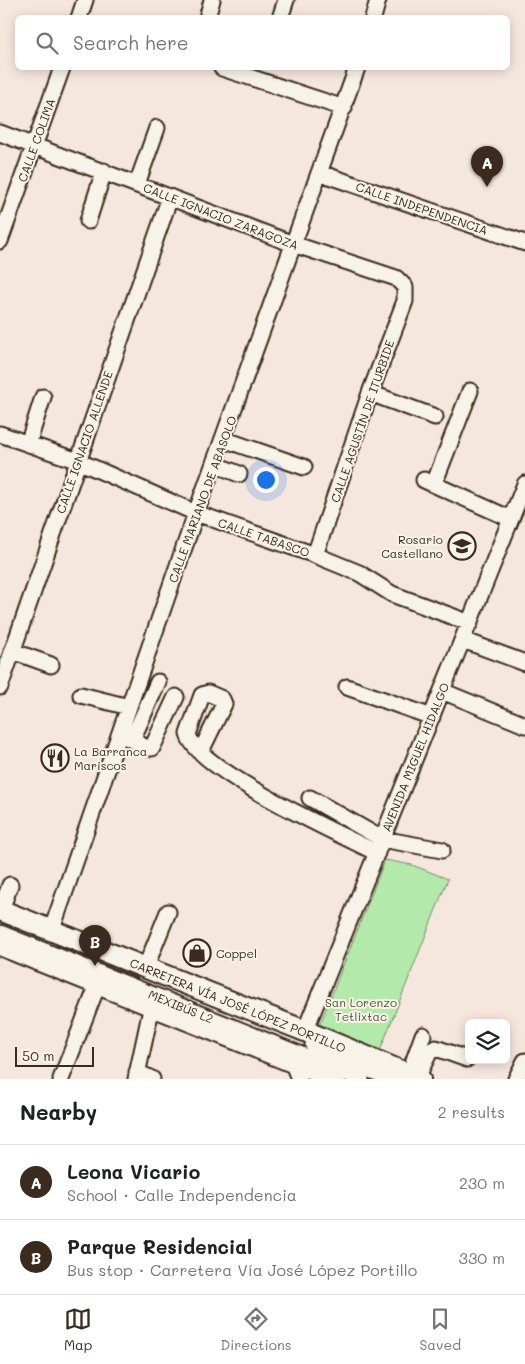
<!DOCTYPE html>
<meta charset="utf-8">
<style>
:root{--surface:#fff;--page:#f6f6f6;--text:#202124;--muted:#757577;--line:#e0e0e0;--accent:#3b2a1e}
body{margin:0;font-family:Mali,sans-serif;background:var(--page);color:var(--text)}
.controls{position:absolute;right:15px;bottom:15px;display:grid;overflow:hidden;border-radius:8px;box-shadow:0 2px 12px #0003}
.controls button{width:45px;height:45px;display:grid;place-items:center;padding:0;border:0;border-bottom:1px solid var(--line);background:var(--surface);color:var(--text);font:25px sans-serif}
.scale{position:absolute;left:15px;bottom:12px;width:79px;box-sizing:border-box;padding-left:5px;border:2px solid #3b2a1e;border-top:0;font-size:14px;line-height:18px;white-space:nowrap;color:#3b2a1e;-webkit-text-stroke:4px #f7f3e8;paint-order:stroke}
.you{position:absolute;left:265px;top:479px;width:18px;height:18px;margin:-12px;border:4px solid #fff;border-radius:50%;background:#1a73e8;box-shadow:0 0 0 8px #1a73e833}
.badge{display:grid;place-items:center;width:32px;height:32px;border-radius:50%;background:var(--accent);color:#fff;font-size:16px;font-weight:700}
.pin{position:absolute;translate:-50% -41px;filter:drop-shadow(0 1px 2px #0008)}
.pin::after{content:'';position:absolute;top:26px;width:18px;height:15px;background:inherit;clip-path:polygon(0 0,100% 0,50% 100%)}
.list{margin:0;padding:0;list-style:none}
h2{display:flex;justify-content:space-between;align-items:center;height:65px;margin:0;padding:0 20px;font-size:21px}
h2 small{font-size:16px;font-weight:400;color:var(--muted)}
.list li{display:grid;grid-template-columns:32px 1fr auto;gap:15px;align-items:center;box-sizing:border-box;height:75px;padding:0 20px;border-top:1px solid var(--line)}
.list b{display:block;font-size:19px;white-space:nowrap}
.list p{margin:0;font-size:16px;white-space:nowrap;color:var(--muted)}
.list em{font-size:16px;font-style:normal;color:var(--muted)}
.icon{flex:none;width:28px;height:28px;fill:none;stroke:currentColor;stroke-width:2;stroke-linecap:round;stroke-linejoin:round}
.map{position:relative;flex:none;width:525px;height:1079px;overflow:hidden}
.search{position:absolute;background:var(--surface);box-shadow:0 2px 12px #0003;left:15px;right:15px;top:15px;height:55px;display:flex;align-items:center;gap:12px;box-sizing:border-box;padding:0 18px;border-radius:8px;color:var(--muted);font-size:19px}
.sheet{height:215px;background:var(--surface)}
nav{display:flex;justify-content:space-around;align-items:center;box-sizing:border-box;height:70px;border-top:1px solid var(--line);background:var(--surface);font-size:14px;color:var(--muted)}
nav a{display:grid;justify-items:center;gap:2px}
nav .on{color:var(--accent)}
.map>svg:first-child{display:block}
.green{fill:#b3eaac;stroke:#778a65}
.building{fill:#f3b7b6;stroke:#3b2a1e}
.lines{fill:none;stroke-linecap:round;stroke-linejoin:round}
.minor-casing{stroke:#3b2a1e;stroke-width:19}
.major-casing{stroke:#3b2a1e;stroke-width:24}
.minor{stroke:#f7f3e8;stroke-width:15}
.major{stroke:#f7f3e8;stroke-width:20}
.labels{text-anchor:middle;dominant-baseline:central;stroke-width:4;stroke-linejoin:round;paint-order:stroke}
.street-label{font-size:12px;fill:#3b2a1e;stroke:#f7f3e8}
.poi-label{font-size:12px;fill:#3b2a1e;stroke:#f7f3e8;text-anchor:start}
.park-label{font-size:12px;fill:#53503a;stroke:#f7f3e8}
</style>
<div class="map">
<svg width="525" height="1079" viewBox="0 0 525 1079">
<rect width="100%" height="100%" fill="#f6e7de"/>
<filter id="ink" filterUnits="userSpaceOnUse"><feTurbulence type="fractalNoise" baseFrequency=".02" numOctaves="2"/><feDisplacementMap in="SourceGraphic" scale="10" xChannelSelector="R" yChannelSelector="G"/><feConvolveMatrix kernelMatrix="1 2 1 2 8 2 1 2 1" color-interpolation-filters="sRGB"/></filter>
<g filter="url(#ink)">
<path class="green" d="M385 860 412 865 448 879 379 1053 324 1031 320 1024Z"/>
<path class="building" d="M57 945 138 978V979L56 946Z"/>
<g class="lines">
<g class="minor-casing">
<path id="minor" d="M79 18 85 0
M207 18 212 0
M280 18 286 0
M373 18 378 0
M222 68 344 108
M0 133 293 244 396 278 405 287V301L370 393 315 555
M320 173 525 243
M137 184 157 128
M88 221 104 171
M0 241 62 68
M370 393 435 417
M0 434 78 461 196 513 315 555 359 573 392 594 470 623
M223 439 304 467
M28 444 43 397
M214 464 239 474
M424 480 511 519
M434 484 470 391
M463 640 525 663
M12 651 51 665
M0 687 170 197
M347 687 432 717
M442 691 525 725
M81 695 129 707
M125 736 132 740 158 682
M132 740 147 748H152L176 697
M201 751 224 704 222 699 208 693 202 695 188 734C195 769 342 835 377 853
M310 798 382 839 442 850
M1 910 10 885
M51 932 196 513 357 68
M0 933 361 1079
M145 969 168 912
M305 1031 525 484
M313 1045 391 1079
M292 1061 299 1079
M137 1072 152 1079
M409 1074 423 1035
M417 1078 430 1051 436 1048 467 1059
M61 1079 98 984
M136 1079 152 1005
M516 1079 525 1061"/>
</g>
<g class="major-casing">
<path id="major" d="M0 910 305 1031 420 1079
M0 945 335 1079"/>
</g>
<use href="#minor" class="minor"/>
<use href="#major" class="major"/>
</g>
</g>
<defs>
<g id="school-ring" transform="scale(1.4375)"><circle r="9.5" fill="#f7f3e8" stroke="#3b2a1e" stroke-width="1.5"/><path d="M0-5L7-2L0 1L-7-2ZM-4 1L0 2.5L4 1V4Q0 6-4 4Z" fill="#3b2a1e"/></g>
<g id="restaurant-ring" transform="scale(1.4375)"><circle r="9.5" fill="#f7f3e8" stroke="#3b2a1e" stroke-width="1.5"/><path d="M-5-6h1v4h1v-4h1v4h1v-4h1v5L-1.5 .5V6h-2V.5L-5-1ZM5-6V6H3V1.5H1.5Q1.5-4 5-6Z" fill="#3b2a1e"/></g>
<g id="shop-ring" transform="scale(1.4375)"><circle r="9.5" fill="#f7f3e8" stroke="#3b2a1e" stroke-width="1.5"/><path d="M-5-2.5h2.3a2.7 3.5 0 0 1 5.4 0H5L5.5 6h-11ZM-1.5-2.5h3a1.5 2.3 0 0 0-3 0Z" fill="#3b2a1e"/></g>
</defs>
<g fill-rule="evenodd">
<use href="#school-ring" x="462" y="546"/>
<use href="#restaurant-ring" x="55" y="758"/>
<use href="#shop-ring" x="197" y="953"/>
</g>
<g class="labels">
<g class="street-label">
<text transform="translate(36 140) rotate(-70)">CALLE COLIMA</text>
<text transform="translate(422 208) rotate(19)">CALLE INDEPENDENCIA</text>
<text transform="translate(221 216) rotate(21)">CALLE IGNACIO ZARAGOZA</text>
<text transform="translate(362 421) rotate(-71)">CALLE AGUSTÍN DE ITURBIDE</text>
<text transform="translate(84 442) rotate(-71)">CALLE IGNACIO ALLENDE</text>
<text transform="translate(202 499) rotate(-70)">CALLE MARIANO DE ABASOLO</text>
<text transform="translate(264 537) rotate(19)">CALLE TABASCO</text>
<text transform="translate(415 757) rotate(-68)">AVENIDA MIGUEL HIDALGO</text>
<text transform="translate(238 1005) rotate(22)">CARRETERA VÍA JOSÉ LÓPEZ PORTILLO</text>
<text transform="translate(181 1006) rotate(22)">MEXIBÚS L2</text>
</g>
<g class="poi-label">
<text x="443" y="539" text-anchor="end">Rosario<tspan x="443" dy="14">Castellano</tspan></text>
<text x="74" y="751">La Barranca<tspan x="74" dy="14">Mariscos</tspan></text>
<text x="216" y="953">Coppel</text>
</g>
<g class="park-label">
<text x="361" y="1002">San Lorenzo<tspan x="361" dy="14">Tetlixtac</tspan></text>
</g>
</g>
</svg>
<div class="controls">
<button><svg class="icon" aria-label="layers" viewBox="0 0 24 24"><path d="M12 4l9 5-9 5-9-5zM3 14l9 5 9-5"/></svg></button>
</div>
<div class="scale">50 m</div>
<div class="you"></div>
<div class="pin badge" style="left:487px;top:187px">A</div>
<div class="pin badge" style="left:95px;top:966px">B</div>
<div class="search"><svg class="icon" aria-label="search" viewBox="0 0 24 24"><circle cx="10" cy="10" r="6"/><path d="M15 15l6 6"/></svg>Search here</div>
</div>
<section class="sheet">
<h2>Nearby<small>2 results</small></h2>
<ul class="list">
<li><span class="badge">A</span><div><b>Leona Vicario</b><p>School · Calle Independencia</p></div><em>230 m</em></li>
<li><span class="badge">B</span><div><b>Parque Residencial</b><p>Bus stop · Carretera Vía José López Portillo</p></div><em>330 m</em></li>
</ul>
</section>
<nav>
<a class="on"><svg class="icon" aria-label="map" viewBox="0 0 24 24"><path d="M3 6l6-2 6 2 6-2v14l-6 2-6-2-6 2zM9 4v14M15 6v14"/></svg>Map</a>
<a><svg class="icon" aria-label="directions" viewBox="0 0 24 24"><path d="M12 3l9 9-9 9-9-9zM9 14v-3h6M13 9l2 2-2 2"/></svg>Directions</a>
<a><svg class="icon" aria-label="saved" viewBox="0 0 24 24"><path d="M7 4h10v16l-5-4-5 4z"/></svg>Saved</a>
</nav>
